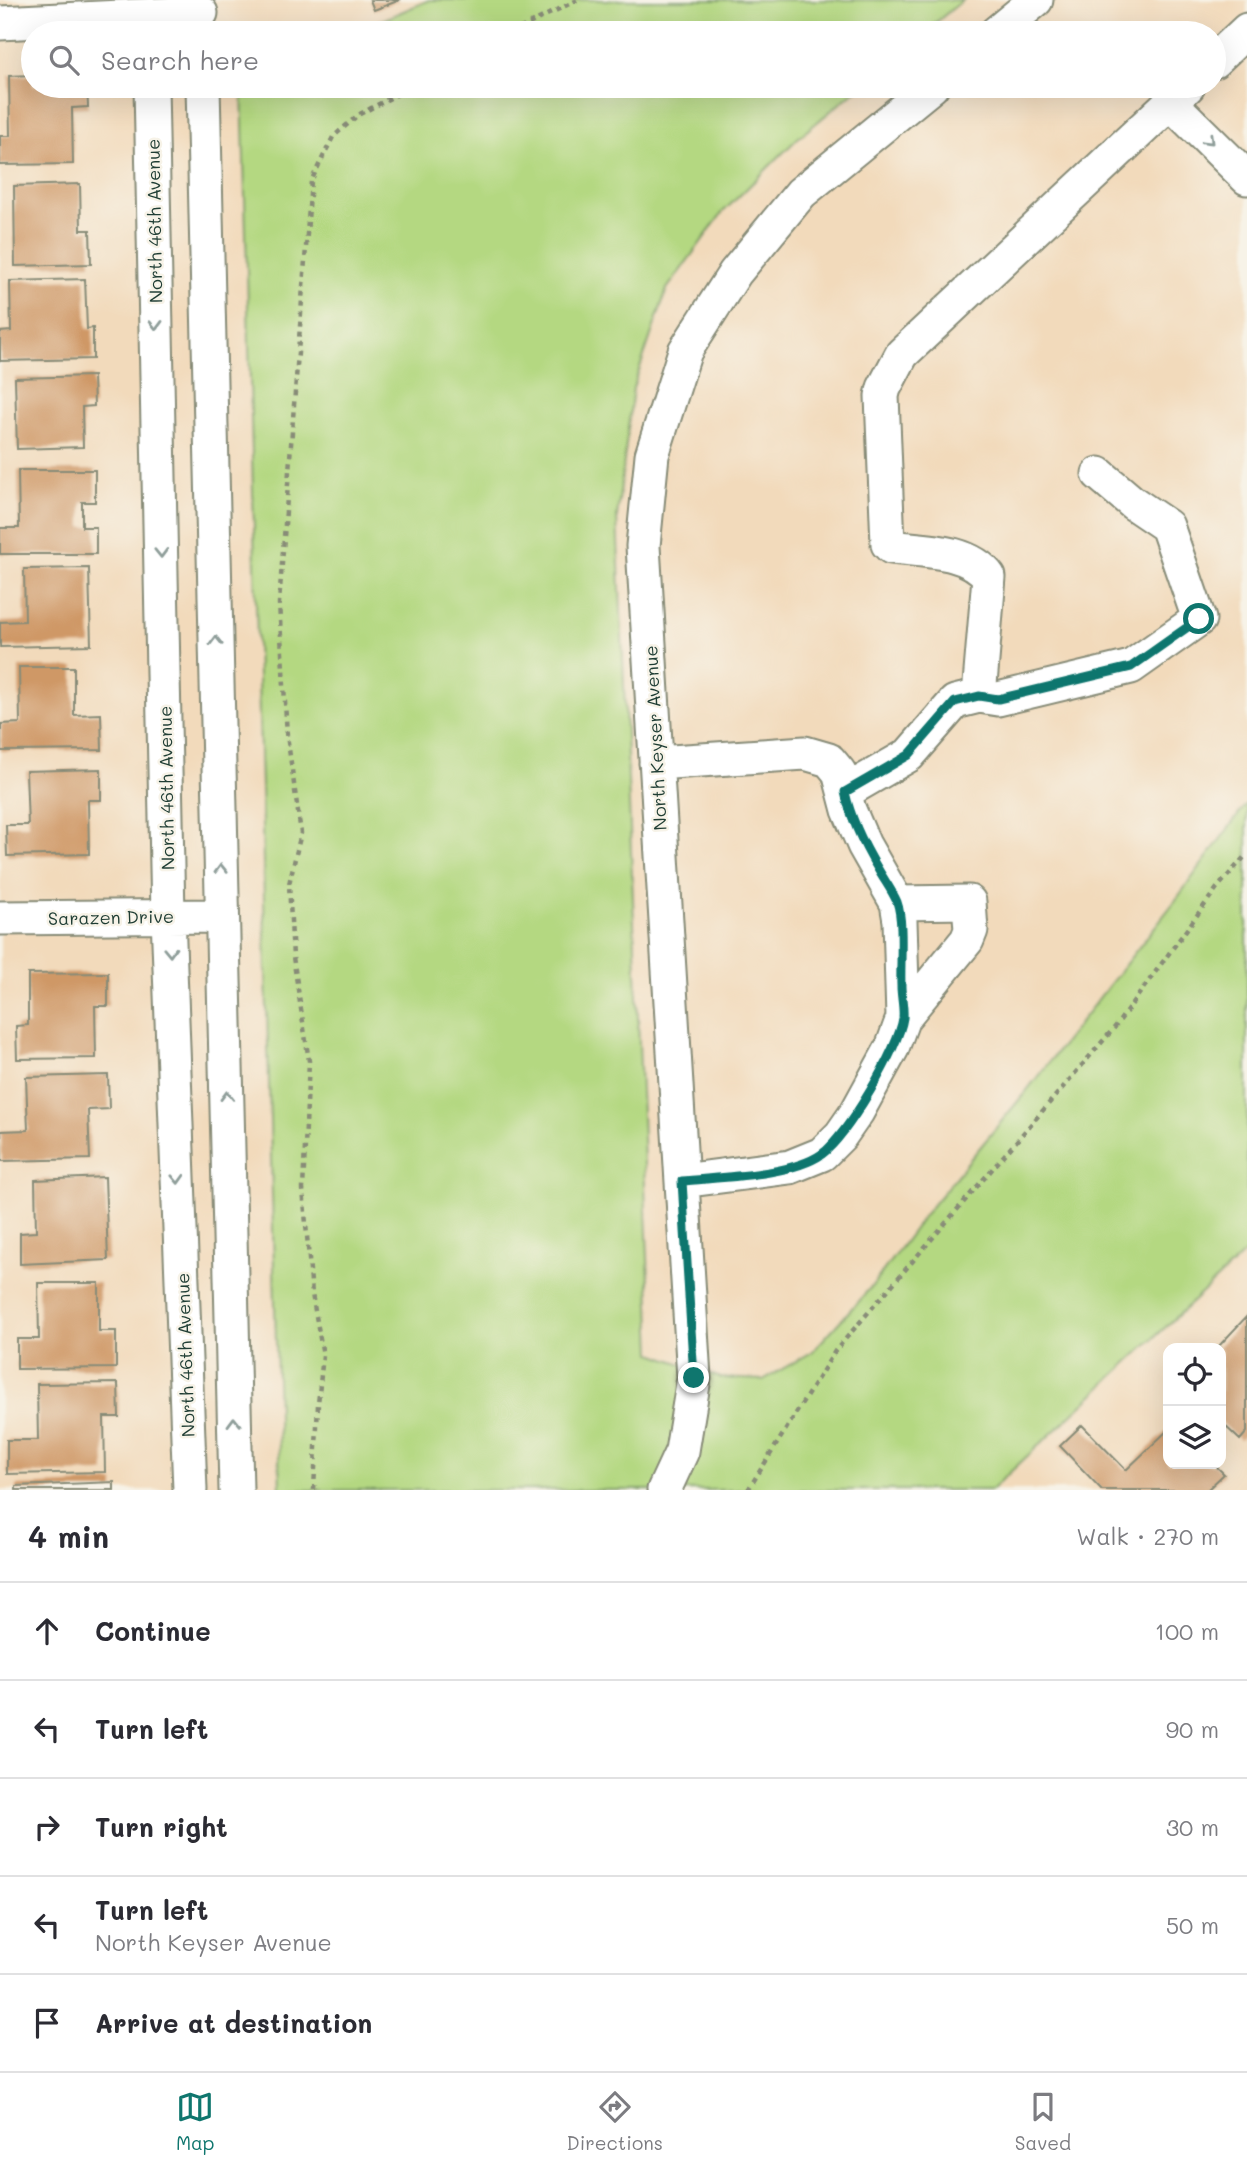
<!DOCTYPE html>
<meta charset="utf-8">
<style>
:root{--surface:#fff;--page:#f2f2f3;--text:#2b2b33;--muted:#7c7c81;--line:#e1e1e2;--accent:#0f766e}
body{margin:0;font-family:Mali,sans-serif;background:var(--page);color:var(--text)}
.controls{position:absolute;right:21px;bottom:21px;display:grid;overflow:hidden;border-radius:14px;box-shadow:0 7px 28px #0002}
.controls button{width:63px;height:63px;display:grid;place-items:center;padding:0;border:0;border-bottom:2px solid var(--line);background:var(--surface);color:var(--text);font:35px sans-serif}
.stop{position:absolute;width:21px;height:21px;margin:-16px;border:5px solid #0f766e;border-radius:50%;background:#fff}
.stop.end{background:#0f766e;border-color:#fff;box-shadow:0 2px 7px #0008}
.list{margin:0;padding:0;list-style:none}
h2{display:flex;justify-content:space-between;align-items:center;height:91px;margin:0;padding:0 28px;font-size:30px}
h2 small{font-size:23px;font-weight:400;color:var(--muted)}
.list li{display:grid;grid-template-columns:46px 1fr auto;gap:21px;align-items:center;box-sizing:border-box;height:98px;padding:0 28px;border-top:2px solid var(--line)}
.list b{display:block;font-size:26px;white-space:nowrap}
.list p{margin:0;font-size:23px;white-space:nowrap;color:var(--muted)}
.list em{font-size:23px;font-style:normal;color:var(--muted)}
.icon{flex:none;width:38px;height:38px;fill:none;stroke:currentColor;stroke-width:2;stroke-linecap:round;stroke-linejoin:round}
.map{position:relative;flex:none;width:1247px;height:1490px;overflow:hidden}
.search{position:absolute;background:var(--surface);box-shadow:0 7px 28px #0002;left:21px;right:21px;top:21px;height:77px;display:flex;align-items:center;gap:18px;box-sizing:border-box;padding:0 24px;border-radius:38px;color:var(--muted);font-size:26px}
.sheet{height:581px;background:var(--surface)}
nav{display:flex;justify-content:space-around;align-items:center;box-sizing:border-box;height:98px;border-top:2px solid var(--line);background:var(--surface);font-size:19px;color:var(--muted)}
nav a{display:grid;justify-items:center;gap:4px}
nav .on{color:var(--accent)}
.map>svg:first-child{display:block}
.green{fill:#b4d881;stroke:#6a8a5a;stroke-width:2}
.building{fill:#cf9866}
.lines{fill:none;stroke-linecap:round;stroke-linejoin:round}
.minor-casing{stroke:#888c78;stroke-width:37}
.path{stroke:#888c78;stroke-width:4.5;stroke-dasharray:5 5;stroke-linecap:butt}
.minor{stroke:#fff;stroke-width:33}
.oneway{stroke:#8f9e9a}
.route{stroke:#0f766e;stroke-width:9}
.labels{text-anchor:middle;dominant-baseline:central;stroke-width:5;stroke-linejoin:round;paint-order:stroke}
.street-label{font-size:18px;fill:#1f3d34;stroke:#f7f3e8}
</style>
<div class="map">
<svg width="1247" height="1490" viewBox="0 0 1247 1490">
<rect width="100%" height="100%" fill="#f7f3e8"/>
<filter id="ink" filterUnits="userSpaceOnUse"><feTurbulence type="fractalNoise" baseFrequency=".0143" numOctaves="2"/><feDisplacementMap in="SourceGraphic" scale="14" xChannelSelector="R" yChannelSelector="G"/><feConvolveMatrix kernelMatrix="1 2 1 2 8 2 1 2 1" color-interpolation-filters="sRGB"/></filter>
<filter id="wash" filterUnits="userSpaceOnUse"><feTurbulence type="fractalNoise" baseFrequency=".00686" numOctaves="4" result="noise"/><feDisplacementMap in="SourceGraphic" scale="28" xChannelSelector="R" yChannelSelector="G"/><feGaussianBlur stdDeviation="1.57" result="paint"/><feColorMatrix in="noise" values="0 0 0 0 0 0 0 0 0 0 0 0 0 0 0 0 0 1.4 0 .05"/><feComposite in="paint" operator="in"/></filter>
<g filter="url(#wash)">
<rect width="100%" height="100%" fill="#f2dabb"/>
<path class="green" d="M429 0H963L923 33H352Z
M242 86H861L798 138 723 212 667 289 633 388 617 517 652 1353 721 1378 763 1380 812 1352 872 1286 925 1214 1024 1094 1175 901 1247 803V1251L991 1490H280Z"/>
<g id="blocks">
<path class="building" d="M370 0H400L374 10Z
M33 75V86H87L88 107 72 108 73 164 0 165V136H10L9 76Z
M80 184 81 230H90L91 264 15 266 14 186Z
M85 279 87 329 93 328V359L0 361V332L11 331 10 281Z
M93 376 94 406 82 407 83 447 17 449 15 378Z
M18 470H95V502H82V527H96V554H0V528H19Z
M89 568 91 645 0 647V622L25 621 24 569Z
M19 667H74V715L101 714 102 750 1 751V724L20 723Z
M101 769V800H88L89 854 7 856 6 825H28L26 771Z
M108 973V1006H95L96 1058 17 1059 16 1026 28 1025V974Z
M108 1075 109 1109 88 1110 90 1159 2 1161 1 1131 28 1130 26 1077Z
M105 1177 108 1260 20 1264V1233L36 1232 35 1180Z
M38 1283H99V1331H116V1368L17 1369V1339H39Z
M1247 1316V1432L1240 1440 1221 1422V1348H1217Z
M118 1383 119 1417H104L105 1472 7 1474V1440H38L37 1384Z
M1082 1425 1126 1470 1168 1430V1464H1214L1224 1474 1207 1490H1102L1060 1446Z
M114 1482V1490H16V1486Z"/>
</g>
</g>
<g filter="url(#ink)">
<use href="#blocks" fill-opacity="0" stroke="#888c78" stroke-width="2"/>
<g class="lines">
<g class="minor-casing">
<path id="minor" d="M0 23 201 13
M996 33 1036 0
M1214 61 1247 30
M151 86 168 916 190 1490
M203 86 236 1490
M1170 102 1247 178
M979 696 989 577C969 549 922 551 891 547L888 544 882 396 884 388 902 354 1188 86
M656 763 805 753 829 760 839 772 849 810 864 845 897 903 900 921 903 1018 892 1048 857 1112 841 1135 822 1154 790 1167 682 1181
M845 792 909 755 955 702 979 696 998 699 1131 667 1199 619 1167 526 1133 503 1099 474
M897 903 969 902 971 930 967 940 903 1018
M0 918 222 916
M664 1490 682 1451 694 1378 643 546 652 455 685 351 735 273 801 193 932 86"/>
</g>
<path class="path" d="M511 33 577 0
M314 1490 318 1404 323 1355 312 1294 303 1189 309 1061 293 957 289 884 301 833 287 735 279 603 311 181 333 137 358 115 413 86
M748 1490 835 1351 1115 1027 1217 888 1247 854"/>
<use href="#minor" class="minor"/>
</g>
<defs><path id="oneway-chevron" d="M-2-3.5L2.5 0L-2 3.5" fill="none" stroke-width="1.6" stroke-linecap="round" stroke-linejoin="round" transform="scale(1.75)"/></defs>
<g class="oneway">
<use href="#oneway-chevron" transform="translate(1209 140) rotate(45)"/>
<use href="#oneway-chevron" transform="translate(156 325) rotate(89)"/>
<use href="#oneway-chevron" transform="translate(161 553) rotate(89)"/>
<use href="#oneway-chevron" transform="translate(216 641) rotate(-91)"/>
<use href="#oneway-chevron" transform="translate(221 869) rotate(-91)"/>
<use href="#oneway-chevron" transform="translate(170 952) rotate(88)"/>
<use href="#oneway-chevron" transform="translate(227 1096) rotate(-91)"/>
<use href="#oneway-chevron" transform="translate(178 1179) rotate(88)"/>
<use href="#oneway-chevron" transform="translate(234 1422) rotate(-91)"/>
</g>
</g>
<g class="lines" filter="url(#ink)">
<path class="route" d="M694 1378 682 1181C720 1177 791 1176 822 1154 847 1136 899 1048 903 1018 904 1008 901 996 901 986 900 964 904 921 897 902 892 890 884 880 878 869 863 844 851 820 845 792L909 755 955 702 979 696 998 699 1131 667 1199 619"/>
</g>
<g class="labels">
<g class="street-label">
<text transform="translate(154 221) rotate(-91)">North 46th Avenue</text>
<text transform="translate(655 738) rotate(-93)">North Keyser Avenue</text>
<text transform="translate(166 788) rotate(-91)">North 46th Avenue</text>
<text transform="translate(111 917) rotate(-1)">Sarazen Drive</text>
<text transform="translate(185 1355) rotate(-92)">North 46th Avenue</text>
</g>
</g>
</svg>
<div class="controls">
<button><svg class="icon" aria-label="locate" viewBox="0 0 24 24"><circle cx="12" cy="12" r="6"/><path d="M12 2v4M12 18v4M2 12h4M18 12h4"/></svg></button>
<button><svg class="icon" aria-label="layers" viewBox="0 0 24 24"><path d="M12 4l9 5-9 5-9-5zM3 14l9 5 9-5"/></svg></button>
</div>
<div class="stop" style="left:1199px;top:619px"></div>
<div class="stop end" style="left:694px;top:1378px"></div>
<div class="search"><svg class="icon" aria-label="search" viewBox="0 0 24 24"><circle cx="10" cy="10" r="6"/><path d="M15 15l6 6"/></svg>Search here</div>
</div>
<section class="sheet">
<h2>4 min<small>Walk · 270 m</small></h2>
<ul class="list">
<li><svg class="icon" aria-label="ahead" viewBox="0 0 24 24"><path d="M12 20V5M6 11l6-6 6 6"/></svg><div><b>Continue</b></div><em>100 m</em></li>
<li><svg class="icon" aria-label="left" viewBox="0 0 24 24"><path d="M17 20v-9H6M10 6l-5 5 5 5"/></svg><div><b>Turn left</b></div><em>90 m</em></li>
<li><svg class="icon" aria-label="right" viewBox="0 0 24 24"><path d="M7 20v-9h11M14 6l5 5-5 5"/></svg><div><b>Turn right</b></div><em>30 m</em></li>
<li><svg class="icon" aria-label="left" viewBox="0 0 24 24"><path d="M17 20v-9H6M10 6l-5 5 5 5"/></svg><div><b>Turn left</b><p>North Keyser Avenue</p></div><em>50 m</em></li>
<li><svg class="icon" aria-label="arrive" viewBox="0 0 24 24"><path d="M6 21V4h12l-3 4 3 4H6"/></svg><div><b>Arrive at destination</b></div></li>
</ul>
</section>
<nav>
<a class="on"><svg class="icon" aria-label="map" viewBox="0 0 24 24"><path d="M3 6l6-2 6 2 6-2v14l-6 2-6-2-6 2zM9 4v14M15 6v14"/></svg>Map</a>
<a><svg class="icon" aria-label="directions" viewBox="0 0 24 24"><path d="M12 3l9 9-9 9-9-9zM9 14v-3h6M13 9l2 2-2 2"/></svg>Directions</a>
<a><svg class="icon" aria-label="saved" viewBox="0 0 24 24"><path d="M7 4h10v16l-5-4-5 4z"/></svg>Saved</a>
</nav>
